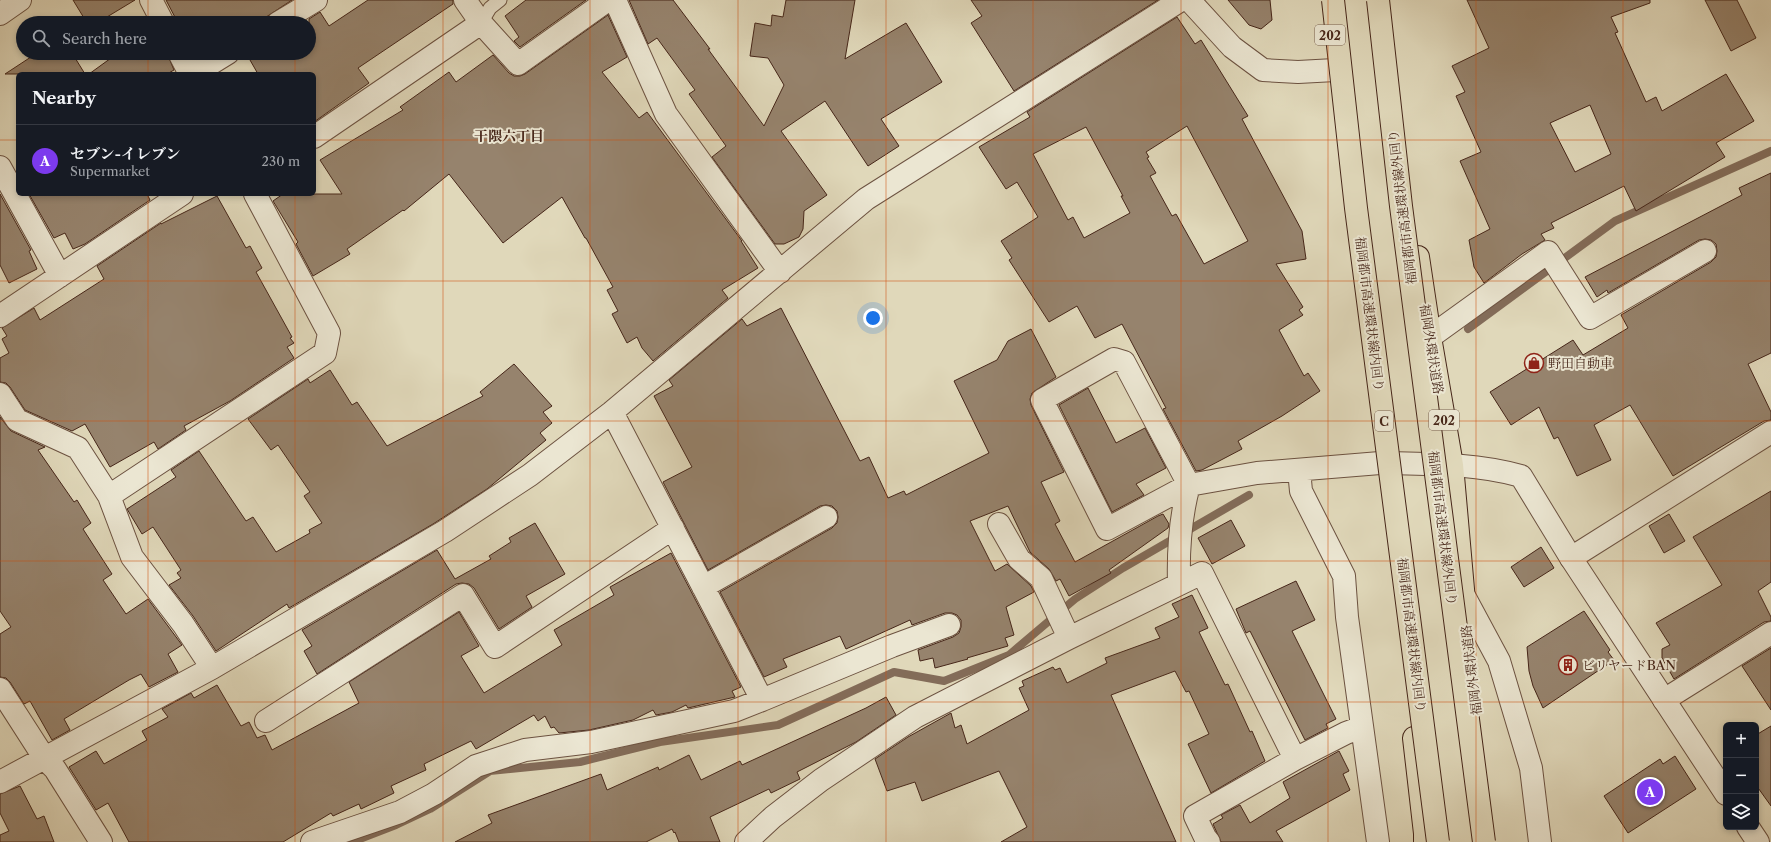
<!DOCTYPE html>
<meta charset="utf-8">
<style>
:root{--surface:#171b24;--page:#20242c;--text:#f1f3f6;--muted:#9ea1a6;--line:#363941;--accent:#7c3aed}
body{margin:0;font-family:"Libre Caslon Text","Noto Serif JP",serif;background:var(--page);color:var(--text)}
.controls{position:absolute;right:12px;bottom:12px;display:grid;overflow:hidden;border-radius:6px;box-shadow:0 2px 6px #0003}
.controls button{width:36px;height:36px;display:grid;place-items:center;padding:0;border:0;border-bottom:1px solid var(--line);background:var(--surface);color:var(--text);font:20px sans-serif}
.you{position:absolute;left:873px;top:318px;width:14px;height:14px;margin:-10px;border:3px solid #fff;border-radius:50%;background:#1a73e8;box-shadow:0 0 0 6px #1a73e833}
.badge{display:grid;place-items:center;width:26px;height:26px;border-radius:50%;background:var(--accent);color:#fff;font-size:13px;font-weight:700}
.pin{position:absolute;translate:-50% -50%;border:2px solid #fff;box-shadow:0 1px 4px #0006}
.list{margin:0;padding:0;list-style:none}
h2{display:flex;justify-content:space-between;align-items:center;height:52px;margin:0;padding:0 16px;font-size:17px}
h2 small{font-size:13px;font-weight:400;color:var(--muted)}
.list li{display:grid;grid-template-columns:26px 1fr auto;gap:12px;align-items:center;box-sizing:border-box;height:72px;padding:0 16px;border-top:1px solid var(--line)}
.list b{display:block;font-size:15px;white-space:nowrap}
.list p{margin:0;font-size:13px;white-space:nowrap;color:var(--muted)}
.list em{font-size:13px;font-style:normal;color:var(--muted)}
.icon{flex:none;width:22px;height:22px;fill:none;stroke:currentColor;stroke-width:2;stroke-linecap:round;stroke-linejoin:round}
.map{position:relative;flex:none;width:1771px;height:842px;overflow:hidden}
.search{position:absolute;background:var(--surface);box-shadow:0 2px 6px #0003;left:16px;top:16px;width:300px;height:44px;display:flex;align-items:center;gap:10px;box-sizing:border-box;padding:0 14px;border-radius:22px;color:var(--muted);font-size:15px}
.panel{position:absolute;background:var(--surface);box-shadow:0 2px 6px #0003;left:16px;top:72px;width:300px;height:124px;border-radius:6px}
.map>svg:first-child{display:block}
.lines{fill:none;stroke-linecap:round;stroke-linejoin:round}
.stream{stroke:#836c59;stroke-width:8}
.building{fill:#96836d;stroke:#462619;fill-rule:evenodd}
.service-casing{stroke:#6c5241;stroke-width:15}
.minor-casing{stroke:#6c5241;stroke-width:24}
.tertiary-casing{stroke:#6c5241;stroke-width:24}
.trunk-casing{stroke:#462619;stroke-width:24}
.motorway-casing{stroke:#462619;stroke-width:24}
.service{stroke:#ebe6d2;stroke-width:13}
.minor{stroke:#ebe6d2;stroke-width:22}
.tertiary{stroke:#ebe6d2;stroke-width:22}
.trunk{stroke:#e0d8ba;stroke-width:22}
.motorway{stroke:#e0d8ba;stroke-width:22}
.motorway-bridge-casing{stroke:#462619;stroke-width:24;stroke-linecap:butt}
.motorway-bridge{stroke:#e0d8ba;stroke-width:22}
.grid{fill:none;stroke:#d0510e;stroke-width:1;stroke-opacity:0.55}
.labels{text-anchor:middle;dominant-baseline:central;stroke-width:4;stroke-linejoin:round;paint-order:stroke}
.shield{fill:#ebe6d2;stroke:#786050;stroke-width:1}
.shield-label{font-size:12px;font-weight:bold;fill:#462619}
.street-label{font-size:13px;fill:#462619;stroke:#ebe6d2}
.poi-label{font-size:13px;fill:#462619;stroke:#ebe6d2;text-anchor:start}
.neighbourhood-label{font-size:14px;font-weight:bold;fill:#462619;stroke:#ebe6d2}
</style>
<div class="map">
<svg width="1771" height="842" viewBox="0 0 1771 842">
<rect width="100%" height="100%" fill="#e0d8ba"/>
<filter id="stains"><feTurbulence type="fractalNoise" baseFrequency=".005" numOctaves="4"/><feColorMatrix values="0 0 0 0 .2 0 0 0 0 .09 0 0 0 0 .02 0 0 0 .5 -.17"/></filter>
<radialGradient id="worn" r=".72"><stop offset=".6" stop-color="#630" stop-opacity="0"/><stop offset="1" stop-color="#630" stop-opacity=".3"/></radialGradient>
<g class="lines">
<path class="stream" d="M1468 329 1615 221 1771 151
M352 842 396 825 430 809 490 771 580 762 660 742 778 725 894 672 944 681 1009 655 1075 599 1123 568 1249 495"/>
</g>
<path class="building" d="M73 0H135L97 23H87Z
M166 0H292L257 23H178Z
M368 0H453V4L358 68 369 83 314 122V74H258L246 53H309V19L320 12 329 26Z
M526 0H586L520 47 514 41 519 37 505 16Z
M629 0H673L710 49H708L764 126 784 85 768 58 750 56 755 23 771 26 772 15 783 17 786 0H855L845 59 906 23 942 82 881 119 899 146 868 166 825 101 781 131 827 195 804 211 803 229 799 237 784 244H775L712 157 726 146 689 94 695 90 657 38 648 44Z
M971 0H1158L1014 91 971 23 982 16Z
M1228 0H1270L1272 20 1261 29 1249 25Z
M1467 0H1650V3L1611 17 1618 32 1615 33 1646 102 1656 97 1662 111 1726 74 1754 121 1716 143 1725 157 1636 211 1624 186 1551 223 1554 228 1541 234 1545 240 1522 254 1484 283 1474 267 1469 240 1490 229 1460 161 1481 152 1456 96 1465 92 1452 66 1489 48ZM1590 105 1611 154 1575 172 1550 123Z
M1705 0H1737L1756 38 1731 51Z
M608 15 627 57 602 72 639 118 647 112 742 241H741L758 268 722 290 728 298 653 361 642 348 637 337 627 343 612 314 618 311 607 290 613 287 586 238H585L562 197 503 243 449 174 404 211 403 210 347 249 350 254 313 276 296 244 298 242 273 201 283 194H342L320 160 403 110 400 107 449 72 456 82 493 55 509 73 514 76H520L525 74Z
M1177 17 1195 44 1201 40 1248 116 1242 119 1302 231 1306 259 1276 264 1303 307 1299 310 1303 315 1279 330 1304 376 1308 373 1320 391 1282 416 1238 441 1242 449 1202 470 1196 471 1163 409 1166 408 1122 324 1095 338 1077 306 1049 322 1009 260 1012 258 1001 241 1038 217 1017 182 1006 189 979 147 1030 117 1027 112ZM1187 126 1248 241 1204 264 1176 214 1172 216 1150 176 1156 173 1147 158 1149 157 1146 152ZM1086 127 1123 196H1121L1130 213 1084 238 1073 217 1068 220 1033 154Z
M37 53H72L85 74H5Z
M118 53H167L174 70 167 74H89Z
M1771 173V353L1748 364 1771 412V420L1764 421 1673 476 1630 405 1594 425 1611 460 1577 476 1558 437 1554 439 1539 407 1511 425 1490 392 1573 340 1583 355 1628 328 1621 315 1711 262 1716 257 1717 251 1716 244 1711 240 1705 239 1699 240 1608 293 1607 290 1597 297 1585 277 1742 195 1739 188Z
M0 194 31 250 29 251 37 269 9 283 0 265Z
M29 194H147L150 200 85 244 73 249 65 233 54 238Z
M217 196 246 248 250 246 262 268 256 272 292 337 290 338 294 343 287 347 294 358 230 401 184 426 186 430 158 449 154 442 110 467 85 424 72 431 25 410 10 387 6 383 0 382V358L9 353 2 339 7 336 2 328 34 308 40 320 104 279 97 266 161 223V224Z
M781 308 860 461 869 457 888 498 904 491 906 495 989 453 954 381 997 360 1008 341 1031 329 1056 377 1032 393 1030 399 1031 405 1064 472 1041 482 1060 521 1055 524 1075 562 1158 516 1163 514 1169 524 1168 528 1109 570 1111 573 1069 596 1060 579 1056 581 1049 569 1030 552 1008 506 970 521 995 571 1007 564 1031 586 1034 592 1006 607 1014 635 1005 638 1008 646 967 658 968 659 935 668 933 658 920 661 918 650 953 637 959 633 961 627V620L957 615 952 613H945L912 625 910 620 846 649 840 636 783 659 787 667 764 677 720 592 832 528 837 523 838 517 837 511 832 506 826 505 820 506 708 570 663 482 692 467 654 396 673 386 669 380 742 319 747 326Z
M514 364 552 406 543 412 552 423 540 433 546 440 487 489 433 524 289 608 287 604 216 651 193 616 169 585 181 578 177 573 181 570 153 527 142 534 127 509 176 477 171 470 199 451 246 521 253 517 276 552 310 533 309 530 322 523 304 496 310 492 278 445 271 450 248 419 308 379 310 383 330 370 352 405 357 402 387 446 483 396 480 392Z
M1088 388 1116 443 1145 428 1166 468 1136 484 1144 495 1112 512 1059 405Z
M0 417 11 431 45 447 38 450 74 502 77 500 91 523 83 529 112 574 103 580 126 614 148 599 182 645 168 654 178 672 149 687 141 674 129 680 64 719 70 730 52 740 30 701 24 704 10 682 6 678 0 677V634L11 627 0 611Z
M1771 491V582L1758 591 1771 617V621L1764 622 1674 679 1662 658V649L1670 645 1656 623 1722 585 1693 537Z
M1669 514 1685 541 1664 553 1649 526Z
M1231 520 1245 546 1212 564 1198 538Z
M535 523 565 574 526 596 532 607 499 629 474 588 469 584 462 583 456 584 317 674 304 651 312 646 302 630 437 550 455 579 491 559 489 556 511 542 509 538Z
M1541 547 1554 568 1524 587 1511 567Z
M671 553 741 687 732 691 735 697 688 708 686 705 672 712 656 715 653 710 633 720 589 730 559 733 554 727 551 728 545 716 538 721 534 715 476 749 471 741 424 764 426 770 391 786 394 793 361 809 359 804 333 816 331 813 283 842H129L108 803 96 810 69 767 96 751 104 764 147 740 142 731 168 717 162 709 191 693 194 698 217 685 241 726 249 722 257 738 265 735 272 750 359 703 349 682 459 612 479 646 461 656 484 693 562 645 554 630 614 595 610 587Z
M1296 581 1315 620 1292 631 1336 719 1326 724 1328 728 1305 740 1250 631 1246 633 1236 609Z
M1192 595 1208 628 1199 632 1225 685 1228 684 1250 732 1252 731 1265 761 1211 793 1188 744 1209 734 1189 691 1186 692 1175 671 1111 695 1176 842H1001L1027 827 999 771 922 801 915 782 887 791 875 759 908 737 951 713 955 728 961 725 967 744 1029 710 1019 688 1024 686 1022 681 1053 667 1055 670 1060 668 1067 683 1107 663 1105 658 1160 638 1155 628 1179 617 1172 604Z
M1584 611 1610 650 1608 652 1614 660 1543 708 1533 686 1529 671 1527 647Z
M1771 648V710L1742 666Z
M886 697 896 715 856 742 797 772 800 779 771 793 769 789 710 817 720 842H679L675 832 674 833 672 829 646 842H455L492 823 488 815 601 774 607 790 658 767 659 770 689 755 701 780 740 761 742 765 866 708Z
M1771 726V806L1756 785V735Z
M1339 751 1349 771 1343 774 1350 790 1276 831 1283 842H1221L1213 824 1223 818 1221 815 1240 805 1250 823 1290 798 1283 782Z
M1675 756 1696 789 1628 833 1604 796 1660 759 1663 764Z
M20 786 37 819 44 816 54 842H0V835L9 831 0 813V794Z"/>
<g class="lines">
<g class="service-casing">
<path id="service" d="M481 23 490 8 500 0"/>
</g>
<g class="minor-casing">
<path id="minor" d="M151 0 163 23
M615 0 666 114 780 272
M0 14 20 0
M278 23 316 0
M481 23 518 64 608 0
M179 53 190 74
M194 74 228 53
M314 137 481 23 465 0
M0 167 60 276
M0 316 182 194
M1430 337 1548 252 1590 318 1705 251
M1114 359 1124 362 1189 485 1107 529 1042 400Z
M0 394 17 420 78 448 109 496
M612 412 762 700 892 646 949 625
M1299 470 1301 491 1344 576 1347 617 1378 842
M999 524 1019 559 1041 578 1069 638
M1571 558 1771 432
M1179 584C1178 550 1180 518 1189 485L1257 473 1380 463
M703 587 826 517
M1463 594 1499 661 1531 768 1540 842
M212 668 183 624 132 557 109 496 325 353 329 333 255 194
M0 689 45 759 55 769 101 842
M1664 700 1771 633
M266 721 463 595 495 647 673 528
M0 782 212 668 445 531 530 475 612 412 866 199 1181 0
M312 842 400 812 434 794 476 766 525 750 591 742 734 711 762 700
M746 842 773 817 821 780 915 717 1069 638 1202 573 1295 759
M1209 842 1205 837 1195 816 1295 759 1346 733 1362 727"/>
</g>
<g class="tertiary-casing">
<path id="tertiary" d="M1189 0 1232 47 1263 70 1298 72 1335 70
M1380 463C1427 464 1475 463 1521 476L1571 558 1726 794
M1748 827 1758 842"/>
</g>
<g class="trunk-casing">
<path id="trunk" d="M1418 257 1430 337 1452 465 1466 623
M1414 738 1426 842"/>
</g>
<g class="motorway-casing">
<path id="motorway" d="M1425 830V842"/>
</g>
<use href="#service" class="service"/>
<use href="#minor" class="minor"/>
<use href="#tertiary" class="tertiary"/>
<use href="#trunk" class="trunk"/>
<use href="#motorway" class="motorway"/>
<g class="motorway-bridge-casing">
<path id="motorway-bridge" d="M1333 0 1356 208 1438 842
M1378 0 1401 206 1484 842"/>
</g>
<use href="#motorway-bridge" class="motorway-bridge"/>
</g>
<path class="grid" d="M148 0V23M295 0V23M443 0V842M590 0V842M738 0V842M886 0V842M1033 0V842M1181 0V842M1328 0V842M1476 0V842M1623 0V842M148 53V74M295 53V74M0 140H18M314 140H1771M148 194V842M295 194V842M0 281H1771M0 421H1771M0 561H1771M0 702H1771"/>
<defs>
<g id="shop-ring" transform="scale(1)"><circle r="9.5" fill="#ebe6d2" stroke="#8f2418" stroke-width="1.5"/><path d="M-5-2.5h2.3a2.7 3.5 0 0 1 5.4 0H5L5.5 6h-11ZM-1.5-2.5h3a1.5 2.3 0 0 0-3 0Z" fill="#8f2418"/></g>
<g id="building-ring" transform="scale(1)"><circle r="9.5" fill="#ebe6d2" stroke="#8f2418" stroke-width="1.5"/><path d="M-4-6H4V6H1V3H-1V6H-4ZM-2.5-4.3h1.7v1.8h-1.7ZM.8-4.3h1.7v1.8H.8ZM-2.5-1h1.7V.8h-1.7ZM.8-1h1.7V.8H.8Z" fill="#8f2418"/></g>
</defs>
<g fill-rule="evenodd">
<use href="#shop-ring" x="1534" y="363"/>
<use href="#building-ring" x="1568" y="665"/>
</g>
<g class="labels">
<g class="shield">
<rect x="1315" y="25" width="30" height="20" rx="3"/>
<rect x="1429" y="410" width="30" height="20" rx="3"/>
<rect x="1375" y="411" width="18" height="20" rx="3"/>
</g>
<g class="shield-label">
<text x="1330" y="35">202</text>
<text x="1444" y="420">202</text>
<text x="1384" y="421">C</text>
</g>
<g class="street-label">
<text transform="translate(1402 207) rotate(-97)">福岡都市高速環状線外回り</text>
<text transform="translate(1370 314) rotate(83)">福岡都市高速環状線内回り</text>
<text transform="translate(1432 349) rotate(81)">福岡外環状道路</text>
<text transform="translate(1443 528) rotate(83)">福岡都市高速環状線外回り</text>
<text transform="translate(1412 635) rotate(83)">福岡都市高速環状線内回り</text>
<text transform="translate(1471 670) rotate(-97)">福岡外環状道路</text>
</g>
<g class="poi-label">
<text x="1548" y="363">野田自動車</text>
<text x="1582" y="665">ビリヤードBAN</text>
</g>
<g class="neighbourhood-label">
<text x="509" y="136">干隈六丁目</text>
</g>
</g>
<rect width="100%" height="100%" filter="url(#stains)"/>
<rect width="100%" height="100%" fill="url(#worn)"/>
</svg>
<div class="controls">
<button>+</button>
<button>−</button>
<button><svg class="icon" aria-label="layers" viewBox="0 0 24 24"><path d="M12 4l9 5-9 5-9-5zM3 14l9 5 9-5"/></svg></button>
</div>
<div class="you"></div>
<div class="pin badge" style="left:1650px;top:792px">A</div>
<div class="search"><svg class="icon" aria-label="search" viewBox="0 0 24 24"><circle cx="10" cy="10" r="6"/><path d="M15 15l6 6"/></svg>Search here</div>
<section class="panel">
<h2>Nearby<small></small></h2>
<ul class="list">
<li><span class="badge">A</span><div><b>セブン-イレブン</b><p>Supermarket</p></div><em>230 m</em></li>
</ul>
</section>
</div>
